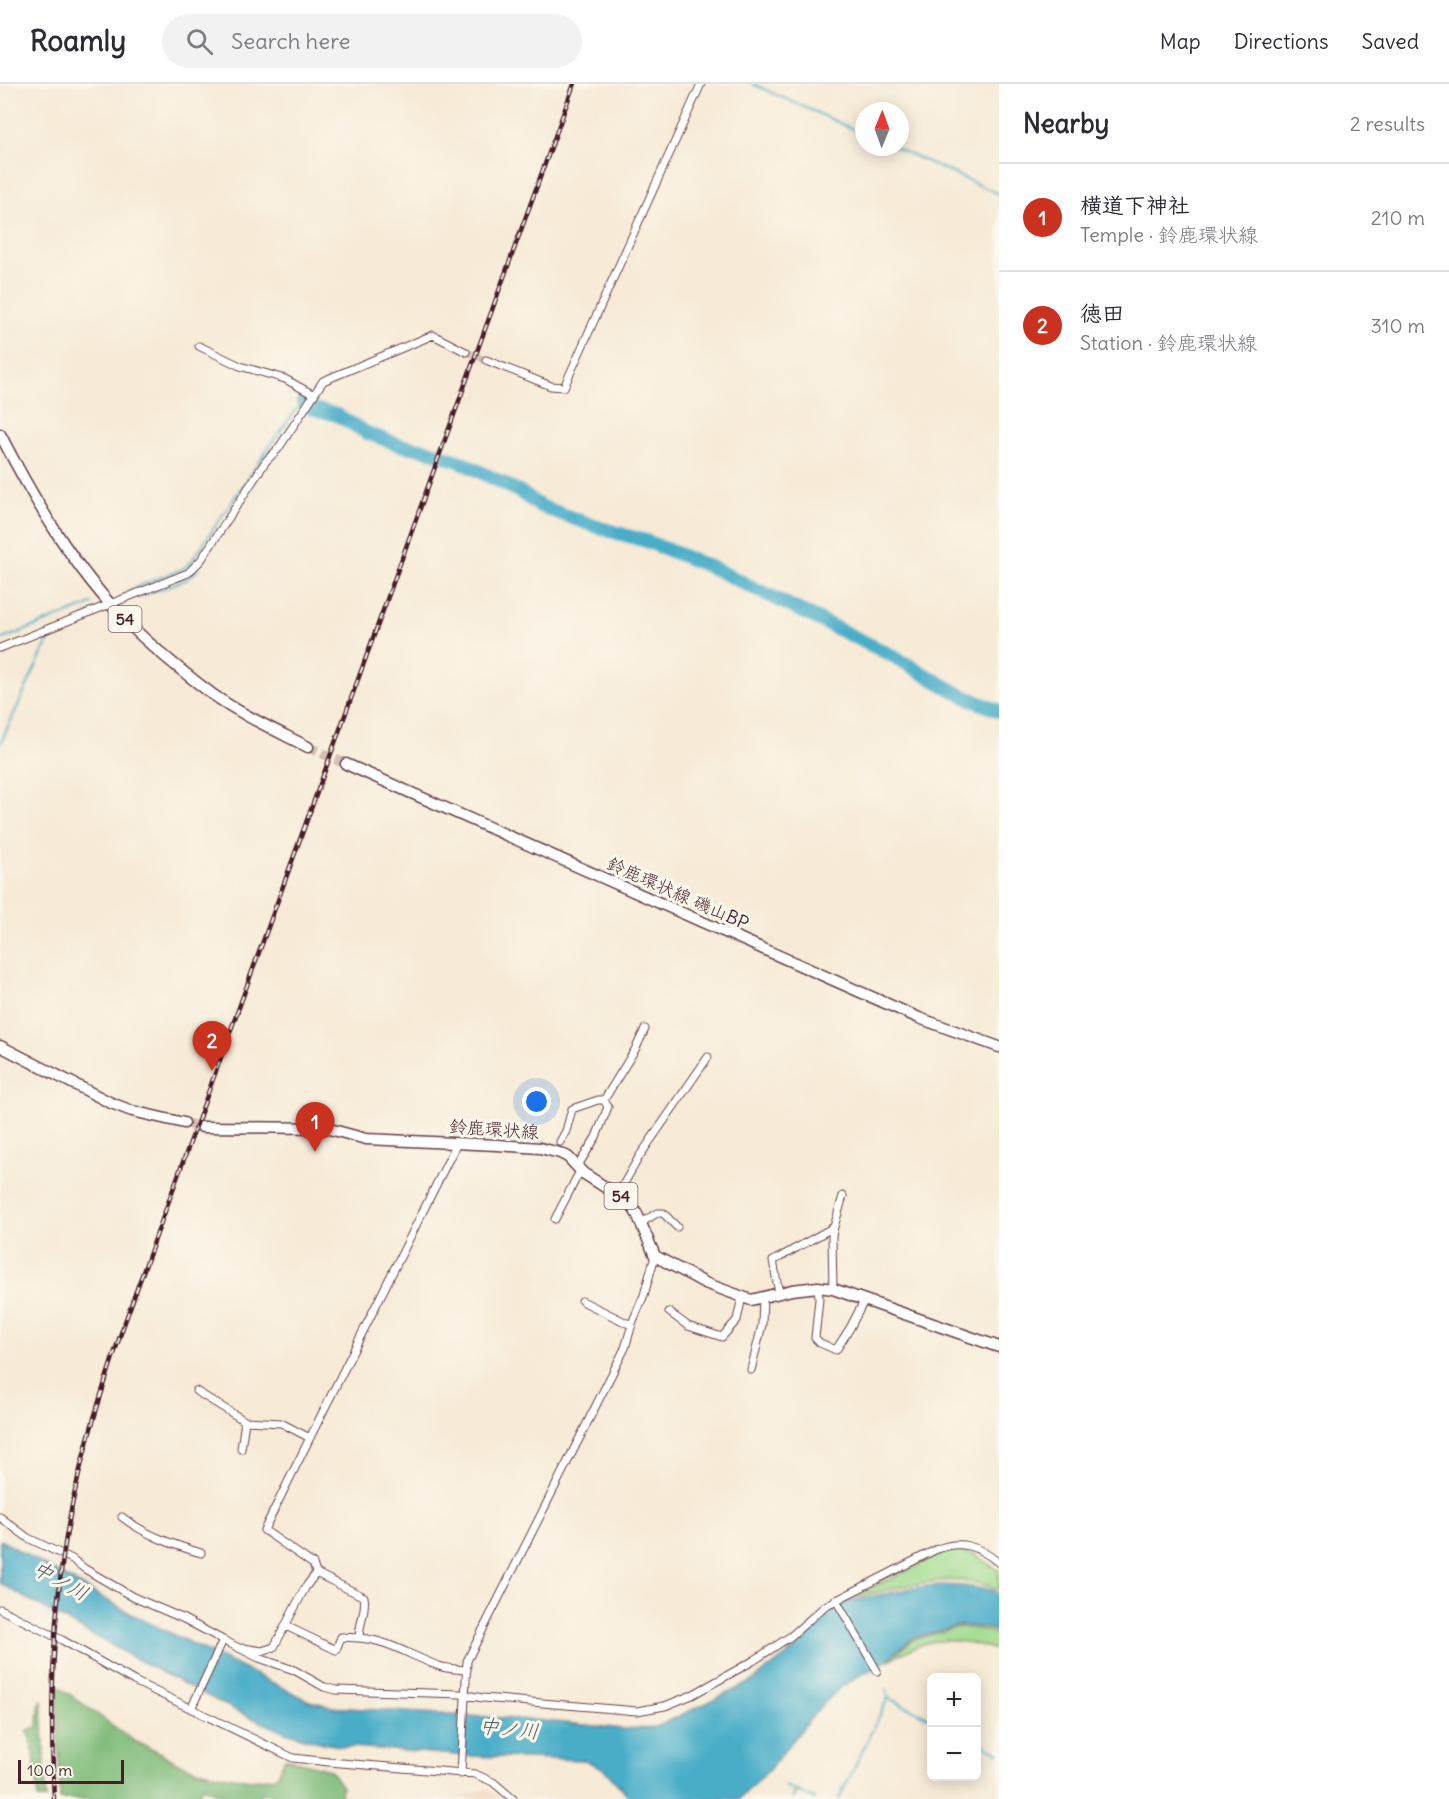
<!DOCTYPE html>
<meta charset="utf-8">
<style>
:root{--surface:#fff;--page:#f2f2f3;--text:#2b2b33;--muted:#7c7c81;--line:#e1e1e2;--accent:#c8321e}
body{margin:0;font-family:Delius,"Klee One",sans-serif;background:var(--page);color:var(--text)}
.controls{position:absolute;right:18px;bottom:18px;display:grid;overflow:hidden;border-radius:9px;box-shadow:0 3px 15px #0003}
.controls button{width:54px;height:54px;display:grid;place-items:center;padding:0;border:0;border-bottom:2px solid var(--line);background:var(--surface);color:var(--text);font:30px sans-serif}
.compass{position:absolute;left:855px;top:18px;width:54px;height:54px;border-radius:50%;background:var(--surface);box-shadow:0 3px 15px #0003;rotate:1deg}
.scale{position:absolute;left:18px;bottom:15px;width:106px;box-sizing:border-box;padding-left:6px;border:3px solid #4a1f2b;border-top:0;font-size:16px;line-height:21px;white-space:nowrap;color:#4a1f2b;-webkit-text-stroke:4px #fbf7ec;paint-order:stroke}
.you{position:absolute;left:537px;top:1018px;width:21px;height:21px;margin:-15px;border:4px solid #fff;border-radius:50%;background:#1a73e8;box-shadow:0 0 0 9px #1a73e833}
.badge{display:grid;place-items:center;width:39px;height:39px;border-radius:50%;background:var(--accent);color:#fff;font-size:20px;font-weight:700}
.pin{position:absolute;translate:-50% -50px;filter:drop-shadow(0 2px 3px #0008)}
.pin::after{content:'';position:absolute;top:32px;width:21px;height:18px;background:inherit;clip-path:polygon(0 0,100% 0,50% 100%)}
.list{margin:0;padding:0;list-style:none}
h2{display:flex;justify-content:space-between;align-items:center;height:78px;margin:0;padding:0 24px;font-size:26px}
h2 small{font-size:20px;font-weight:400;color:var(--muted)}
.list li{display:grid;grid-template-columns:39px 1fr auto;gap:18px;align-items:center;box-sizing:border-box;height:108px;padding:0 24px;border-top:2px solid var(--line)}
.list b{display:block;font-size:22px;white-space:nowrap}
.list p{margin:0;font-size:20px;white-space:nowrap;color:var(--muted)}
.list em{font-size:20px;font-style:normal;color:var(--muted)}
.icon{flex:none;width:33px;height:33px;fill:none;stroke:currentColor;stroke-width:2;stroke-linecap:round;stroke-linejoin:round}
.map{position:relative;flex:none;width:999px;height:1715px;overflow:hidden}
header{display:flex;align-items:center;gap:36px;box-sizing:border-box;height:84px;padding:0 30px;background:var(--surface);border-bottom:2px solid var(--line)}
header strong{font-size:28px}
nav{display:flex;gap:33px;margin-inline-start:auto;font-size:21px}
.search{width:420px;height:54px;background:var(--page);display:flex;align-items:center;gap:15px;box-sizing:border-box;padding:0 21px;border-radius:33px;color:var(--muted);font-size:22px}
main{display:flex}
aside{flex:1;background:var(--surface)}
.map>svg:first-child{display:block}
.built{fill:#f3d4bf}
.green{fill:#a1dc8f;stroke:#767e5d;stroke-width:1.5}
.forest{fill:#80bc7a;stroke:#656e52;stroke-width:1.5}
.water{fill:#49adc8;stroke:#4a667a;stroke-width:1.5}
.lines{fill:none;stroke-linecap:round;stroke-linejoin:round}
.stream{stroke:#49adc8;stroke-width:2}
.river{stroke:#49adc8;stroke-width:14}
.street-tunnel{stroke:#d4c1b4;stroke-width:7;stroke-dasharray:7 3.5;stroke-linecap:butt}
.primary-tunnel{stroke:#d4c1b4;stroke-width:10;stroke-dasharray:10 5;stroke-linecap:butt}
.street-casing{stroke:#643d45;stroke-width:9}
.primary-casing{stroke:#643d45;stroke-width:13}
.street{stroke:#fff;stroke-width:7}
.primary{stroke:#fff;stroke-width:10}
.rail-casing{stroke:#4a1f2b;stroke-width:4.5}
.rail{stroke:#fbf7ec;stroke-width:2;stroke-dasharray:7;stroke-linecap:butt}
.labels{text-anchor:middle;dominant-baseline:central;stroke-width:6;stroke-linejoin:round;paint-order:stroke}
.shield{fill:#fbf7ec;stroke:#7f6065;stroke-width:1.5}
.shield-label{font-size:16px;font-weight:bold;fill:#4a1f2b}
.street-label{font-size:18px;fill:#4a1f2b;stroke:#fbf7ec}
.water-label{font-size:20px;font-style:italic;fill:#4a586a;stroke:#fbf7ec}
</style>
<header>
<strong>Roamly</strong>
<div class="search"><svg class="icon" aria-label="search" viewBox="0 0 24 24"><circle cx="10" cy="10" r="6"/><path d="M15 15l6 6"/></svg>Search here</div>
<nav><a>Map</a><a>Directions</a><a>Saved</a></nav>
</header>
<main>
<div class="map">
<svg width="999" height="1715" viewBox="0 0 999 1715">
<rect width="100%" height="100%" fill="#fbf7ec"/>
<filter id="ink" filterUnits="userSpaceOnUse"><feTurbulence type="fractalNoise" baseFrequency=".0167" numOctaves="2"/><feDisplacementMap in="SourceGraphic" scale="12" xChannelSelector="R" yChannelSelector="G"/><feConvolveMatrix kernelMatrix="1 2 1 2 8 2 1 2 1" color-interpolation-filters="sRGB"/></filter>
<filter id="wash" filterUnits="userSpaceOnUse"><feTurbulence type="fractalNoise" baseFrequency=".008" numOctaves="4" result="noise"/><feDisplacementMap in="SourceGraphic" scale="24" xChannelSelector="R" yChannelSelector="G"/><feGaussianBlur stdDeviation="1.35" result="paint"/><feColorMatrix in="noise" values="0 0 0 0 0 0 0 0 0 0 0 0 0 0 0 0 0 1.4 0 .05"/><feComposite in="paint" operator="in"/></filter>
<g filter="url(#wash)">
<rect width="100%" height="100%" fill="#f7ead6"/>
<path class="built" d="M487 1704 500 1715H455Z"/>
<path class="green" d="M957 1466 974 1470 999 1487V1506C949 1485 896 1504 847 1516L944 1468Z
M960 1543 985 1546 999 1551V1567C976 1559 947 1552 923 1560 911 1564 900 1571 888 1577L913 1556Z"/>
<path class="forest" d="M57 1601 134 1657 155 1666 176 1678 197 1686 250 1696 276 1693 285 1674 330 1686 342 1703 341 1715H281L269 1710 261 1709 259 1715H232L202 1703 196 1715H60Z
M42 1616 46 1715H38L34 1669 27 1646 38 1644 39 1623Z"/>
<path class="water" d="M0 1456 133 1531 310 1617 333 1623 547 1637 623 1645 656 1643 751 1598 800 1561 820 1535 843 1519 912 1504 938 1501 964 1502 991 1506 999 1510V1548L986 1544 961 1541 913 1554 879 1582 858 1592 841 1603 819 1624 768 1687 739 1715H631L603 1684 583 1676 469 1672 340 1662C291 1655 244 1631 200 1608 132 1574 66 1537 0 1499Z"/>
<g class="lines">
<path class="stream" d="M753 0 864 50
M894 63 999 110
M129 506 182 485 190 479 274 356 303 317
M139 513 187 495 198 486
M0 556 92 520
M0 660 53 546
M888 1614 932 1635
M976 1657 999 1669
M785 1702 815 1715
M792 1715 796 1707
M839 1715 888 1614 887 1605"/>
<path class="river" d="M303 317 311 324 337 331 367 349 400 361 426 366 461 378 520 408 540 422 600 444 646 457 715 485 891 571 961 611 999 627"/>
</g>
</g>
<g filter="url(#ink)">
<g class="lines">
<path class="street-tunnel" d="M466 268 486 276"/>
<path class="primary-tunnel" d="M308 663 346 680
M184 1039 202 1043"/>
<g class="street-casing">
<path id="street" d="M199 262 240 282 285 295 314 311
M486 276 551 302 564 303 701 0
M0 564 188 489 201 476 266 377 278 365 323 297 433 251 466 268
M560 1058 566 1047 572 1025 598 1016H604
M577 1083 596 1053 608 1023 604 1016 636 964 645 945
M618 1110 639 1073 708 973
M555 1135 580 1087
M641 1139 657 1129H663L677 1143
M818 1203 819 1215 815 1254 820 1259 836 1266 850 1244 865 1215
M833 1205 832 1152 834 1143
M779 1209 773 1177 834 1143 843 1112
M582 1217 631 1241
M669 1228 688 1242 722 1253 737 1236 742 1213
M751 1286 762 1241 763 1213
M196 1307 245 1337 281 1339 310 1354
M241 1365 245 1337
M0 1433 28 1454 72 1475 85 1485 133 1513 182 1534 223 1556
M122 1433C145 1451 174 1461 201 1469
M316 1489 364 1513C367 1523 359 1541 359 1554 389 1556 410 1572 439 1582 447 1585 457 1585 467 1586
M836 1516 877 1587
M0 1525 62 1556 134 1597 293 1674 329 1678 475 1690 493 1698 513 1715
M286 1542 336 1566 341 1553 359 1554
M243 1564 262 1567 274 1563 305 1504 316 1489 313 1480 264 1446 457 1059
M191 1625 223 1556 259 1574 294 1586 324 1603 336 1606 460 1610 483 1614 637 1627 665 1622 692 1611 753 1577 791 1552 825 1522 935 1466C961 1455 978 1462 999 1479
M461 1690 467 1577 625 1264 633 1237 644 1211 655 1172"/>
</g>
<g class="primary-casing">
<path id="primary" d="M0 350C34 416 75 486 128 539 153 564 183 588 212 610 242 631 275 646 308 663
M346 680 919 934 999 963
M0 962 111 1019 132 1027 184 1039
M202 1043 326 1044 366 1055 497 1061 540 1064 560 1069 568 1073 583 1089 630 1119 637 1130 655 1172 705 1199 751 1216 792 1206 818 1203 833 1205 999 1263"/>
</g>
<use href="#street" class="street"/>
<use href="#primary" class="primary"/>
<g class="rail-casing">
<path id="rail" d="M54 1715C50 1631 52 1549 64 1466 75 1391 98 1318 122 1246L574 0"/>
</g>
<use href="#rail" class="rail"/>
</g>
</g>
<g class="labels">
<g class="shield">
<rect x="108.5" y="522" width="33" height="26" rx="4.5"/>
<rect x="604.5" y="1099" width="33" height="26" rx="4.5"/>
</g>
<g class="shield-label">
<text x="125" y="535">54</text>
<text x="621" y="1112">54</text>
</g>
<g class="street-label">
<text transform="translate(678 809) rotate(24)">鈴鹿環状線 磯山BP</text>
<text transform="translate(494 1045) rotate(4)">鈴鹿環状線</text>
</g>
<g class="water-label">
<text transform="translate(61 1496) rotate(29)">中ノ川</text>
<text transform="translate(509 1644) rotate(6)">中ノ川</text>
</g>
</g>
</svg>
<div class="controls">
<button>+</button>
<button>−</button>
</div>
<svg class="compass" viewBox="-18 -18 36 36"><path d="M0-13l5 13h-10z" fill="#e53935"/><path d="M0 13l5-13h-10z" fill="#7c7c81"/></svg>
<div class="scale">100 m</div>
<div class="you"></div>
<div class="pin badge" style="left:315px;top:1068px">1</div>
<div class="pin badge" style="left:212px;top:987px">2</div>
</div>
<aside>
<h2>Nearby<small>2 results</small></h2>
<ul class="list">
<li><span class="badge">1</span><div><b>横道下神社</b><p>Temple · 鈴鹿環状線</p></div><em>210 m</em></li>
<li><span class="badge">2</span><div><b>徳田</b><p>Station · 鈴鹿環状線</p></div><em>310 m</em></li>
</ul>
</aside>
</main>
